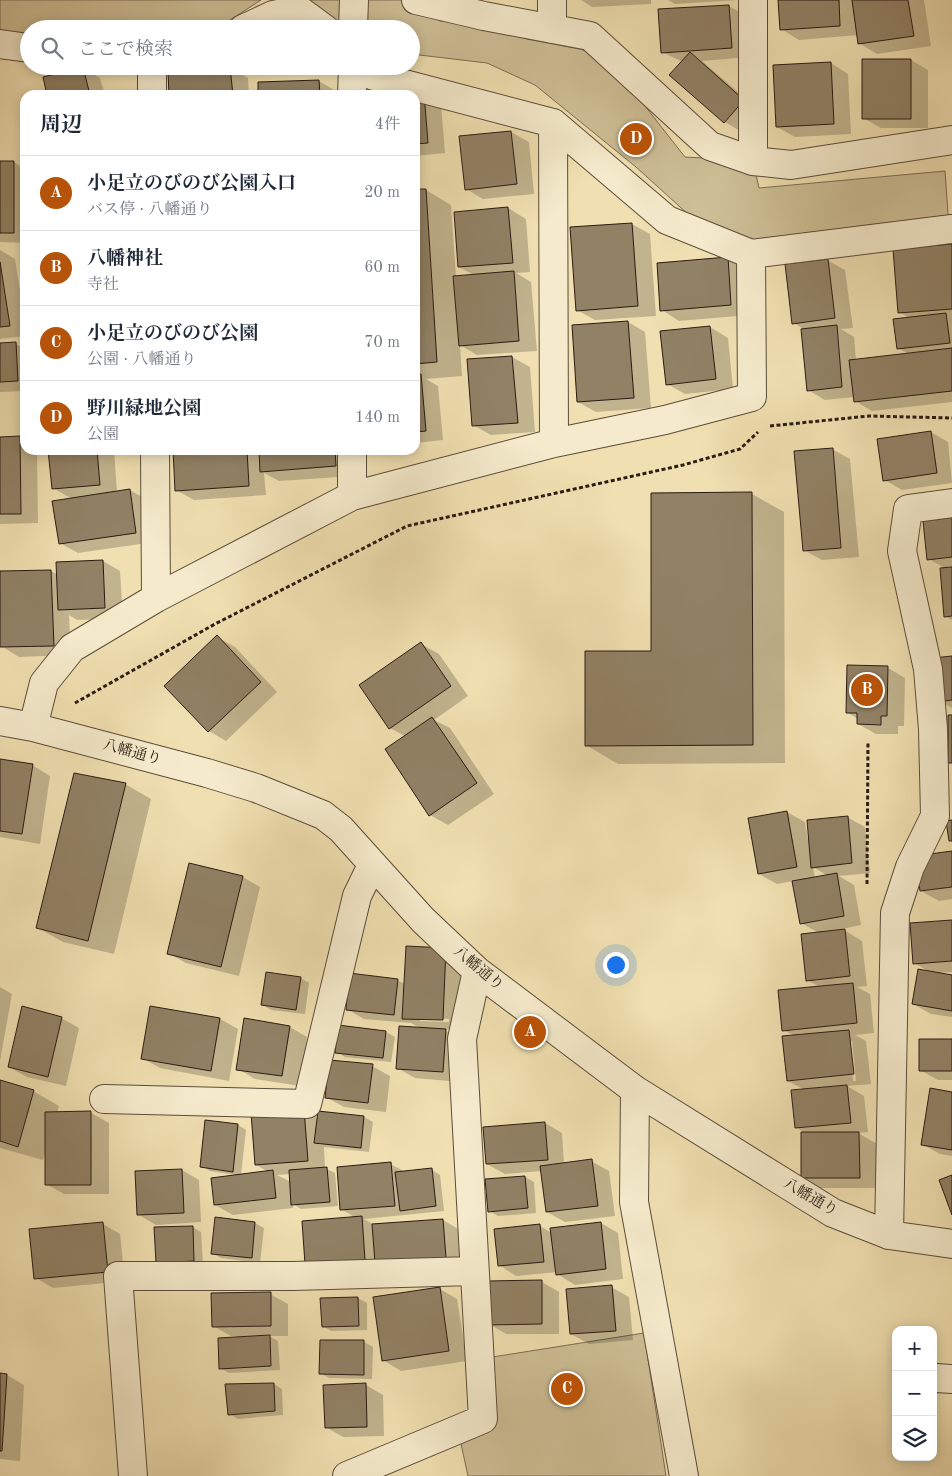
<!DOCTYPE html>
<html lang="ja">
<meta charset="utf-8">
<style>
:root{--surface:#fff;--page:#f6f6f7;--text:#1f2937;--muted:#747a83;--line:#e0e1e3;--accent:#b45309}
body{margin:0;font-family:"Old Standard TT","Noto Serif JP",serif;background:var(--page);color:var(--text)}
.controls{position:absolute;right:15px;bottom:15px;display:grid;overflow:hidden;border-radius:10px;box-shadow:0 2px 12px #0003}
.controls button{width:45px;height:45px;display:grid;place-items:center;padding:0;border:0;border-bottom:1px solid var(--line);background:var(--surface);color:var(--text);font:25px sans-serif}
.you{position:absolute;left:615px;top:964px;width:18px;height:18px;margin:-12px;border:4px solid #fff;border-radius:50%;background:#1a73e8;box-shadow:0 0 0 8px #1a73e833}
.badge{display:grid;place-items:center;width:32px;height:32px;border-radius:50%;background:var(--accent);color:#fff;font-size:16px;font-weight:700}
.pin{position:absolute;translate:-50% -50%;border:2px solid #fff;box-shadow:0 1px 5px #0006}
.list{margin:0;padding:0;list-style:none}
h2{display:flex;justify-content:space-between;align-items:center;height:65px;margin:0;padding:0 20px;font-size:21px}
h2 small{font-size:16px;font-weight:400;color:var(--muted)}
.list li{display:grid;grid-template-columns:32px 1fr auto;gap:15px;align-items:center;box-sizing:border-box;height:75px;padding:0 20px;border-top:1px solid var(--line)}
.list b{display:block;font-size:19px;white-space:nowrap}
.list p{margin:0;font-size:16px;white-space:nowrap;color:var(--muted)}
.list em{font-size:16px;font-style:normal;color:var(--muted)}
.icon{flex:none;width:28px;height:28px;fill:none;stroke:currentColor;stroke-width:2;stroke-linecap:round;stroke-linejoin:round}
.map{position:relative;flex:none;width:952px;height:1476px;overflow:hidden}
.search{position:absolute;background:var(--surface);box-shadow:0 2px 12px #0003;left:20px;top:20px;width:400px;height:55px;display:flex;align-items:center;gap:12px;box-sizing:border-box;padding:0 18px;border-radius:28px;color:var(--muted);font-size:19px}
.panel{position:absolute;background:var(--surface);box-shadow:0 2px 12px #0003;left:20px;top:90px;width:400px;height:365px;border-radius:15px}
.map>svg:first-child{display:block}
.green{fill:#cebf96;stroke:#7c6d54}
.shadow{fill:#0003;fill-rule:evenodd}
.building{fill:#918165;stroke:#2a1b13}
.lines{fill:none;stroke-linecap:round;stroke-linejoin:round}
.minor-casing{stroke:#5c4c3a;stroke-width:30}
.path{stroke:#2a1b13;stroke-width:3;stroke-dasharray:4 2.5;stroke-linecap:butt}
.minor{stroke:#f5ebcc;stroke-width:28}
.labels{text-anchor:middle;dominant-baseline:central;stroke-width:4;stroke-linejoin:round;paint-order:stroke}
.street-label{font-size:15px;fill:#2a1b13;stroke:#f5ebcc}
</style>
<div class="map">
<svg width="952" height="1476" viewBox="0 0 952 1476">
<rect width="100%" height="100%" fill="#f0e0b1"/>
<filter id="stains"><feTurbulence type="fractalNoise" baseFrequency=".004" numOctaves="4"/><feColorMatrix values="0 0 0 0 .2 0 0 0 0 .09 0 0 0 0 .02 0 0 0 .5 -.17"/></filter>
<radialGradient id="worn" r=".72"><stop offset=".6" stop-color="#630" stop-opacity="0"/><stop offset="1" stop-color="#630" stop-opacity=".3"/></radialGradient>
<path class="green" d="M0 0H261L216 29H29V42H0Z
M299 0H404L440 21 489 27 527 39 580 49 608 59 685 157 753 161 759 188 945 171 949 227 759 245 691 217 636 167 535 85 487 63 411 54V29H348L313 6Z
M644 1333 666 1476H468L458 1430 483 1419 480 1359Z"/>
<path class="shadow" d="M581 0H651V4L592 7Z
M668 0H738L675 4Z
M779 0H924L931 46 877 54 859 43 858 35 799 40 781 29Z
M729 6 747 16 749 57 702 61 760 111 742 132 725 122 683 62 662 52 659 10Z
M911 60 928 70V128H881L863 118Z
M831 63 848 74 851 134 795 137 777 127Z
M264 66H316L317 73 273 75 265 70Z
M83 68 100 78 105 95H49Z
M230 68 248 78 249 95H171L169 73Z
M319 81 336 91V95H260Z
M415 95 441 104 445 153 415 156Z
M511 132 529 142 534 194 483 199 466 189Z
M0 162H14L25 169V243L0 242Z
M426 190 451 205 456 277 474 275 459 267 508 208 526 219 530 272 516 273 531 282 537 351 477 355 460 345 462 376 426 379 438 386 443 440 415 443V191Z
M632 224 650 234 656 316 595 320 577 310Z
M952 245V402L872 411 855 401 854 397 825 400 808 390 802 328 794 323 827 260 845 270 853 328 841 329 854 337 856 360 909 354 898 348 911 319 899 312Z
M0 250 15 259 25 323V336L0 339Z
M728 259 745 269 749 315 679 321 662 310Z
M628 322 645 332 651 408 596 412 578 402Z
M710 327 728 338 733 389 685 394 667 384Z
M0 344H16L25 349V391L0 392Z
M512 357 530 367 535 432 491 435 473 425Z
M931 432 948 442 952 483 902 490 885 480Z
M0 438H20L25 441V450H37L38 523 0 524Z
M832 449 850 459 859 557 822 560 804 550Z
M49 450H114L117 492 130 490 147 500 154 542 78 553 60 543 72 499 53 488Z
M174 450H254L260 453V450H351L353 476 279 481 264 473 266 495 194 500 176 490Z
M752 494 784 512 785 763 618 764 586 745 653 652Z
M952 518V620L945 616 946 569 929 559Z
M103 561 120 571 123 618 77 620 69 615 71 655 19 657 1 646 0 573 51 571 58 575Z
M217 637 235 647 277 692 226 741 209 731Z
M421 644 439 654 468 696 434 720 450 728 494 794 448 825 430 815 405 736 390 728Z
M952 657V708L939 701Z
M888 668 905 678 904 726H898V734H876L858 724V719L848 713Z
M0 761 32 765 50 776 40 844 0 837Z
M125 784 151 799 114 954 63 942 38 928Z
M787 812 805 822 808 840 847 817 865 827 870 873 839 876 854 885 861 925 842 929 862 941 867 986 857 987 870 994 874 1033 855 1035 866 1041 871 1084 847 1086 864 1096 868 1132 858 1133 877 1144V1188H820L802 1177 806 1134 796 1127 805 1090 788 1081 795 1036 783 1030 820 987 807 980 819 933 801 923 793 881 777 884 759 874ZM813 867 828 876 815 878ZM849 1041H852L856 1081H853Z
M952 852V899L939 901 921 891Z
M243 877 260 887 239 976 186 963 168 953Z
M952 921V972L938 973 952 976V1017L931 1014 913 1004 930 972 914 963Z
M446 949 463 959 460 1030 443 1029 463 1041 460 1082 415 1078 397 1068 422 1029 411 1023 364 1019 347 1009 397 980 405 984ZM420 1018 449 1019V1022L420 1021Z
M301 978 309 983 305 1014 271 1010 263 1005Z
M0 987 12 994 0 1061Z
M151 1007 220 1019 238 1029 229 1081 160 1068 142 1058Z
M61 1018 79 1028 66 1086 27 1077 9 1067Z
M290 1027 307 1037 300 1086 255 1079 238 1069Z
M386 1032 395 1037 391 1062 345 1057 337 1052Z
M952 1040V1080H938L920 1070Z
M372 1066 390 1076 386 1112 344 1107 326 1097Z
M0 1082 33 1091 59 1106 57 1113H91L109 1123V1194H64L46 1184 45 1153 43 1160 0 1148Z
M952 1093V1156L940 1154 922 1144Z
M304 1110 318 1118 319 1112 364 1117 373 1122 369 1152 324 1147 325 1168 335 1173 338 1206 301 1209 293 1204V1208L233 1215 215 1205 236 1175 210 1171 201 1166 238 1125 246 1130 241 1175 269 1172 256 1165ZM290 1174 291 1182 277 1175Z
M545 1123 562 1133 564 1164 591 1161 609 1171 615 1216 565 1222 547 1212 542 1171 505 1174 487 1164Z
M390 1164 406 1172 431 1169 440 1175 444 1211 364 1219 375 1225 443 1220 460 1230 463 1267 324 1274 356 1218 341 1209Z
M182 1170 199 1180 201 1222 156 1225 139 1215Z
M525 1177 534 1182 536 1213 498 1216 489 1211 487 1180Z
M217 1218 255 1223 264 1228 260 1263 221 1258 212 1253Z
M601 1223 618 1233 623 1279 575 1285 557 1274V1272L516 1276 499 1265 495 1230 540 1226 552 1233Z
M103 1224 120 1234 125 1281 53 1288 36 1278Z
M192 1227 201 1232 203 1265 166 1267Z
M542 1282 559 1292V1334H506L489 1324Z
M611 1287 629 1297 633 1340 589 1344 571 1334Z
M440 1289 457 1299 467 1361 401 1371 383 1360Z
M270 1294 288 1304V1336H269L278 1341 280 1370 229 1373 220 1368 237 1336H231L213 1326Z
M358 1298 367 1303V1330L331 1331 323 1326 322 1300Z
M364 1342 373 1347 372 1379 329 1378 320 1373Z
M0 1375H7L24 1385 20 1461 0 1459Z
M274 1384 282 1389 283 1415 238 1419 229 1414Z
M366 1385 383 1395 384 1436 343 1437 326 1427Z"/>
<path class="building" d="M778 0H839L840 26 780 30Z
M852 0H908L914 36 858 44Z
M729 5 732 48 661 53 658 9Z
M690 52 744 100 724 123 669 75Z
M862 59H911V119H862Z
M831 62 834 124 776 127 773 65Z
M263 66H308V69L263 71Z
M83 67 90 95H47L43 77Z
M230 67 233 95H169L168 72Z
M319 80 320 95H258V82Z
M424 93 428 143 415 144V95Z
M511 131 517 184 465 190 459 136Z
M0 161H14V233H0Z
M415 189H426L437 362 415 364Z
M508 207 513 263 458 267 454 212Z
M632 223 638 306 576 311 570 227Z
M952 244V309L898 313 893 249Z
M728 257 731 305 660 311 657 263Z
M828 259 835 318 792 324 785 264Z
M0 262 10 326 0 327Z
M514 271 519 341 459 346 453 276Z
M946 313 950 343 897 349 893 319Z
M628 321 634 398 577 402 572 325Z
M837 325 842 387 807 391 801 329Z
M710 326 716 379 666 385 660 331Z
M16 342 18 381 0 382V343Z
M952 348V391L854 402 849 360Z
M512 356 518 423 472 426 467 359Z
M421 374 426 431 415 432V375Z
M931 431 937 473 883 481 877 439Z
M20 436 21 514H0V437Z
M833 448 841 548 803 551 794 451Z
M48 450H97L100 485 52 489Z
M173 450H247L249 486 175 491Z
M259 450H335L336 466 260 472Z
M130 489 136 533 59 544 52 501Z
M752 492 753 745 585 746V651H651V493Z
M952 517V557L927 560 923 521Z
M103 560 105 608 58 610 56 562Z
M952 567V616L944 617 940 568Z
M51 570 54 646 0 647V571Z
M217 635 261 682 208 732 164 686Z
M421 642 451 686 389 729 359 685Z
M952 656V700L938 702 933 658Z
M847 665 888 666 887 716H881V725L857 724V713H846Z
M948 715H952V763H948Z
M432 717 477 783 429 816 385 749Z
M0 759 33 764 22 834 0 831Z
M74 773 126 783 88 941 36 928Z
M787 811 797 867 758 874 748 818Z
M848 816 852 863 811 868 807 820Z
M952 820V841H949L946 821Z
M952 851V887L920 891 915 856Z
M189 863 243 876 221 967 167 954Z
M837 873 844 916 800 924 792 881Z
M952 920V961L913 964 910 923Z
M845 929 850 976 806 981 801 934Z
M406 946 446 948 443 1020 402 1019Z
M918 969 952 975V1011L912 1004Z
M266 972 301 977 296 1010 261 1005Z
M349 973 398 979 394 1015 346 1010Z
M853 983 857 1023 782 1031 778 990Z
M22 1006 62 1017 48 1077 8 1067Z
M150 1006 220 1018 211 1071 141 1059Z
M244 1018 290 1026 282 1076 236 1070Z
M338 1025 386 1031 383 1058 335 1053Z
M399 1026 446 1029 443 1072 396 1069Z
M849 1030 854 1074 787 1081 782 1036Z
M919 1039H952V1071H919Z
M329 1060 373 1064 368 1103 325 1098Z
M0 1080 34 1090 18 1147 0 1141Z
M847 1085 851 1123 795 1128 791 1090Z
M930 1088 952 1092V1150L921 1145Z
M304 1109 308 1161 255 1165 251 1113Z
M91 1111V1185H45V1112Z
M318 1111 364 1116 361 1148 314 1143Z
M205 1120 238 1124 233 1172 200 1167Z
M545 1122 548 1160 486 1164 483 1127Z
M801 1132H859L860 1178H801Z
M592 1159 598 1206 546 1212 540 1166Z
M391 1162 395 1206 340 1210 337 1167Z
M327 1167 330 1202 291 1205 289 1170Z
M432 1168 436 1206 400 1211 395 1172Z
M182 1169 184 1213 137 1215 135 1171Z
M273 1170 276 1198 214 1205 211 1178Z
M952 1175V1215L939 1180Z
M525 1176 528 1208 488 1212 485 1179Z
M362 1216 365 1260 305 1264 302 1221Z
M215 1217 255 1222 252 1258 211 1254Z
M443 1219 446 1258 375 1263 372 1224Z
M103 1222 108 1272 34 1279 29 1229Z
M601 1222 606 1269 556 1275 550 1228Z
M540 1224 544 1262 498 1266 494 1229Z
M193 1226 194 1261 156 1263 154 1227Z
M542 1280V1324L487 1325V1281Z
M612 1285 616 1331 570 1334 566 1289Z
M440 1287 449 1351 382 1361 373 1297Z
M271 1292V1326L212 1327 211 1293Z
M358 1297 359 1326 322 1327 320 1298Z
M270 1335 271 1366 219 1369 218 1338Z
M320 1340H364V1375L319 1374Z
M0 1373 7 1374 2 1451H0Z
M274 1383 275 1411 228 1415 225 1384Z
M366 1383 367 1427 325 1428 323 1385Z"/>
<g class="lines">
<g class="minor-casing">
<path id="minor" d="M416 0 484 16 590 36 710 146 753 161 791 165 952 140
M552 0V29
M753 0V161
M243 29 273 15 299 10 325 29
M353 29 354 0
M0 44 29 48
M152 67V95
M352 95 353 66
M553 123 554 443
M751 254 952 229
M155 450 156 598
M352 496V450
M0 721 33 727 207 773 256 788 323 815 341 829 423 920 477 971 635 1090 833 1213 889 1235 952 1244
M33 727 44 683 72 648 156 598 352 496 554 443 665 420 752 397 751 254 667 220 553 123 374 76 360 66
M635 1090 634 1202 684 1476
M104 1099 307 1104 357 896 372 865
M889 1235 895 913 910 867 935 816 933 729 928 669 902 551 908 509 952 503
M936 1378 952 1379
M133 1476 118 1276H293L474 1271
M347 1476 483 1419 462 1039 477 971"/>
</g>
<path class="path" d="M770 426 869 416 952 418
M75 703 215 624 407 526 683 465 740 449 758 432
M867 884 868 742"/>
<use href="#minor" class="minor"/>
</g>
<g class="labels">
<g class="street-label">
<text transform="translate(132 753) rotate(15)">八幡通り</text>
<text transform="translate(478 969) rotate(40)">八幡通り</text>
<text transform="translate(810 1198) rotate(30)">八幡通り</text>
</g>
</g>
<rect width="100%" height="100%" filter="url(#stains)"/>
<rect width="100%" height="100%" fill="url(#worn)"/>
</svg>
<div class="controls">
<button>+</button>
<button>−</button>
<button><svg class="icon" aria-label="layers" viewBox="0 0 24 24"><path d="M12 4l9 5-9 5-9-5zM3 14l9 5 9-5"/></svg></button>
</div>
<div class="you"></div>
<div class="pin badge" style="left:530px;top:1032px">A</div>
<div class="pin badge" style="left:867px;top:690px">B</div>
<div class="pin badge" style="left:567px;top:1389px">C</div>
<div class="pin badge" style="left:636px;top:139px">D</div>
<div class="search"><svg class="icon" aria-label="search" viewBox="0 0 24 24"><circle cx="10" cy="10" r="6"/><path d="M15 15l6 6"/></svg>ここで検索</div>
<section class="panel">
<h2>周辺<small>4件</small></h2>
<ul class="list">
<li><span class="badge">A</span><div><b>小足立のびのび公園入口</b><p>バス停 · 八幡通り</p></div><em>20 m</em></li>
<li><span class="badge">B</span><div><b>八幡神社</b><p>寺社</p></div><em>60 m</em></li>
<li><span class="badge">C</span><div><b>小足立のびのび公園</b><p>公園 · 八幡通り</p></div><em>70 m</em></li>
<li><span class="badge">D</span><div><b>野川緑地公園</b><p>公園</p></div><em>140 m</em></li>
</ul>
</section>
</div>
